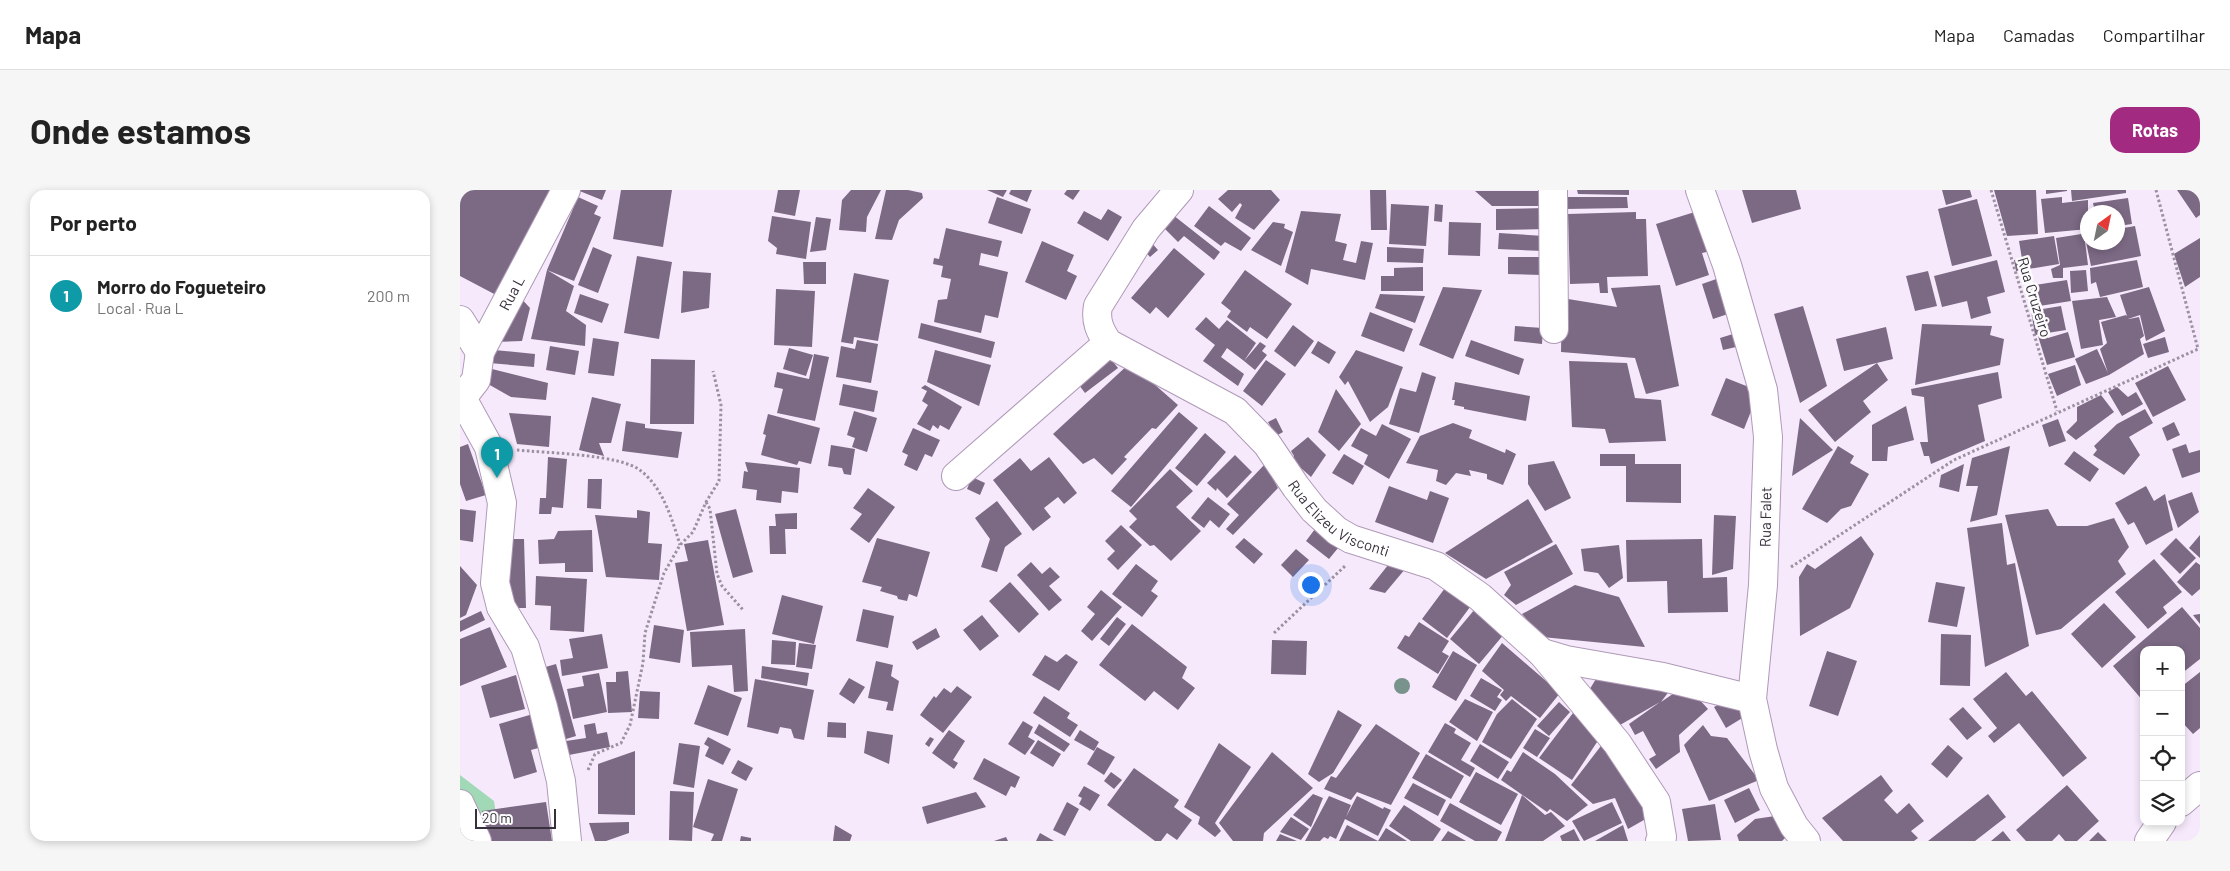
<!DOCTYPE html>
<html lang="pt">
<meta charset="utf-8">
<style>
:root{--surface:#fff;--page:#f6f6f6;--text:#222;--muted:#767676;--line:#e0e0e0;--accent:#a22a81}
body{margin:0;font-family:Barlow,sans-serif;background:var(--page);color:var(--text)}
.controls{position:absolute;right:15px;bottom:15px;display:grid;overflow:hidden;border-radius:10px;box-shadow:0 2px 8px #0003}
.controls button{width:45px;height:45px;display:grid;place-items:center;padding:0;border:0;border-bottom:1px solid var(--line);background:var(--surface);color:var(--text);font:25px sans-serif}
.compass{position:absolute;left:1620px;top:15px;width:45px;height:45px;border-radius:50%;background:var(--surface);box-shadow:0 2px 8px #0003;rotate:33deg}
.scale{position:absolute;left:15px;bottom:12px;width:81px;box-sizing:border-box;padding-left:5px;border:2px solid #372f3b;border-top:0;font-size:14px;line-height:18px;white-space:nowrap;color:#372f3b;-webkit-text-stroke:4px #fcfcfc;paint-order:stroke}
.you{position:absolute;left:850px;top:394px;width:18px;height:18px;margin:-12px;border:4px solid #fff;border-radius:50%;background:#1a73e8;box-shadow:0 0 0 8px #1a73e833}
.badge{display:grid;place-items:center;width:32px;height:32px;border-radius:50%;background:var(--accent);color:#fff;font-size:16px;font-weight:700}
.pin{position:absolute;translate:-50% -41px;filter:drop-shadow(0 1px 2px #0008)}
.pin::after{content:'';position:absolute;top:26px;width:18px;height:15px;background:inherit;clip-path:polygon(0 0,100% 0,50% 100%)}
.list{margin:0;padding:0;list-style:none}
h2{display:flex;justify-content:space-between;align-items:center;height:65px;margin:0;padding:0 20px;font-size:21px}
h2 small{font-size:16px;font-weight:400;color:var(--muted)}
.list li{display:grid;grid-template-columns:32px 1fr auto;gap:15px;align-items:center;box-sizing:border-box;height:80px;padding:0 20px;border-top:1px solid var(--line)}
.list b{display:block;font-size:19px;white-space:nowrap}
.list p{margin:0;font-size:16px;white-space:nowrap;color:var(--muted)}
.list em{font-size:16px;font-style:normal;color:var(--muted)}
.icon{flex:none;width:28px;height:28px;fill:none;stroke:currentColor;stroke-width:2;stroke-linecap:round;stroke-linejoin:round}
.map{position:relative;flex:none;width:1740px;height:651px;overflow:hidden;border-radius:15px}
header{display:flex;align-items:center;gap:30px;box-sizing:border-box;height:70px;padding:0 25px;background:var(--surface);border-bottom:1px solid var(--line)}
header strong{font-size:24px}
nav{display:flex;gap:28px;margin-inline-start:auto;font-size:18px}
.intro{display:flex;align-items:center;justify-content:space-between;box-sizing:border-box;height:120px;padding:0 30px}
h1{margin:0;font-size:35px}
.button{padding:12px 22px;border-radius:15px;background:var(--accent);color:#fff;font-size:18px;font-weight:700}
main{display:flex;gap:30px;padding:0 30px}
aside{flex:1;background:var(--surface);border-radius:15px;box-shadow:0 2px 8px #0003}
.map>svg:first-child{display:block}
.green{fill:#a1d8b6}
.building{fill:#7c6984}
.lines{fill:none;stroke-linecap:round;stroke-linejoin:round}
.street-casing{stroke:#af9ab7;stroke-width:30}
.path{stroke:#9c91a1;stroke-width:3;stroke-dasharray:2.5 2.5;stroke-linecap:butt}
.street{stroke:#fff;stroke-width:28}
.tree{fill:#78938b}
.labels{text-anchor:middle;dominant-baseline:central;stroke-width:5;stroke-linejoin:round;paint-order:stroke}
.street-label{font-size:15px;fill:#372f3b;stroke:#fcfcfc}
</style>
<header>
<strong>Mapa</strong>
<nav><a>Mapa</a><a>Camadas</a><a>Compartilhar</a></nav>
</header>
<div class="intro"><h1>Onde estamos</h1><a class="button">Rotas</a></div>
<main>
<aside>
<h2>Por perto<small></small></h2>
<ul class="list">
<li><span class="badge" style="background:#0f9aa8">1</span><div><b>Morro do Fogueteiro</b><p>Local · Rua L</p></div><em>200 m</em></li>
</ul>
</aside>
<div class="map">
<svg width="1740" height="651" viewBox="0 0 1740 651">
<rect width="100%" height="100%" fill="#f7e9fc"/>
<path class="green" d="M0 585 34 611 40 651H0Z"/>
<path class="building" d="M0 0H92L38 106 0 86Z
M117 0H146L142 10Z
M161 0H212L203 57 153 49Z
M318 0H340L335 26 314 22Z
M391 0H421L407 27 406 42 379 40 382 10Z
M426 0H448L462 3 463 8 439 30 432 50 415 49Z
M527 0H547L543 7Z
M551 0H572L567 12 549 4Z
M607 0H620L613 10 604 4Z
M768 0H811L820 10 794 40 775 28 782 15 780 13 772 22 758 9Z
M910 0H926L927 40H911Z
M1117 0H1169V5L1118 4Z
M1282 0H1336L1341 19 1292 33Z
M1482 0H1510L1512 7 1486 15Z
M1534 0H1576L1578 44 1547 46Z
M1586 0H1607V1L1586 4Z
M1611 0H1666V3L1612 11Z
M1717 0H1740V25L1736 28Z
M1015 1H1088V16H1032Z
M118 7 138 16 134 24 141 27 114 91 87 80Z
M537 7 571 19 562 44 528 33Z
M1108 7H1167L1168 18 1104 19Z
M1602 7V13L1628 10V39L1585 43 1581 9Z
M1668 8 1672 34 1658 36V22H1635L1633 13Z
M1517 9 1532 66 1492 76 1478 19Z
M931 14 969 16 966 56 929 54Z
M975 14 983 15 982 32 974 31Z
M749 16 791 48 781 61 765 52 761 56 734 36Z
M1086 18V39L1036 40V19Z
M648 19 662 27 648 51 617 33 624 21 641 30Z
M841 21 881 24 875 51 887 54 883 70 896 73 901 51 913 53 905 90 851 79 848 95 825 82Z
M1238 21 1251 61 1242 63 1249 85 1216 96 1196 34Z
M1176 22V29H1186L1188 86 1147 87 1148 103H1140L1139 93 1110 94 1108 24Z
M713 25 760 62 754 70 724 46 718 52 701 35Z
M312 26 351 32 346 69 316 64 317 58 308 51Z
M356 27 371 29 366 60 350 62Z
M813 32 825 34 824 38 833 42 821 76 791 60Z
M989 32 1021 33 1020 66 988 65Z
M1675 36 1681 66 1631 76 1626 52H1658V39Z
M486 38 542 51 538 67 521 63 519 75 548 82 538 128 525 125 521 143 474 132 478 110 487 109 491 89 481 87 483 76 473 74 474 68 479 69Z
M1039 43 1085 46 1084 61 1038 59Z
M1628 43V50L1625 51 1628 75 1603 78V88H1593L1591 79 1600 75 1596 48Z
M1594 46 1599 74 1556 81 1554 70 1562 69 1559 51Z
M1740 48V87L1725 97 1714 64Z
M689 50 698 60 690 67 681 57Z
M582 51 614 65 607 81 617 86 606 110 565 92Z
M133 57 152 65 138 103 118 95Z
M927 57 964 59 963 73 927 72Z
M714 58 745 84 708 128 696 117 690 124 671 108Z
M177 66 212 72 199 149 164 143Z
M1048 67H1082V85L1048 84Z
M1537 70 1545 102 1527 107 1531 123 1511 129 1507 111 1482 117 1474 86Z
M1677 70 1683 97 1640 107 1636 92 1631 94 1630 78Z
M343 72H366V94H344Z
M963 77V101H921V86H934V78Z
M87 80 114 96 106 121 126 135 125 156 71 149Z
M785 80 832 114 807 149 790 137 787 142 767 127 771 121 761 113Z
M1626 80 1628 101 1611 103 1610 81Z
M223 81 251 83 249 118 221 123Z
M1468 81 1477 116 1455 121 1446 86Z
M394 83 429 90 418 151 394 147 393 154 381 152Z
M1265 86 1277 121 1253 129 1242 94Z
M1607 90 1611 111 1573 117 1569 96Z
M1200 95 1219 196 1186 204 1175 168 1101 162 1102 108 1157 117 1151 98Z
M983 97 1022 100 993 169 959 155Z
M1689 97 1705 141 1686 151 1680 125 1668 129 1660 105Z
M316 99 355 101 352 157 314 155Z
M120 104 149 114 142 133 114 123Z
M920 104 965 106 955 133 915 118Z
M58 105 70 118 62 151 31 152Z
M1647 107 1656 127 1639 130 1643 155 1621 159 1612 111Z
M1343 116 1367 196 1340 213 1314 124Z
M1601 116 1606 140 1575 145 1571 121Z
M910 122 953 139 944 162 901 146Z
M1666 125 1669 129 1679 127 1684 146 1680 149 1684 164 1649 185 1626 194 1615 169 1637 159 1648 183 1640 159 1647 153 1641 132Z
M746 127 759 139 767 130 796 153 784 171 767 158 761 167 784 184 778 196 743 171 755 155 735 139Z
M461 133 535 152 531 168 458 148Z
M1462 134 1532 136 1530 145 1544 149 1540 175 1455 195Z
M833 135 854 151 835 177 814 161Z
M1055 136 1083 138 1082 154 1054 151Z
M1426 137 1433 169 1384 181 1376 149Z
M1608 142 1615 167 1587 175 1578 146 1587 143 1588 148Z
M1273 144 1276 157 1263 160 1260 148Z
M1705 147 1709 162 1688 168 1683 154Z
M133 148 159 152 154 186 128 183Z
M397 150 418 154 411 193 376 187 381 156 395 159Z
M1011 150 1064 169 1059 185 1005 166Z
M858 151 876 162 869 174 851 163Z
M800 152 806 156 802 161 807 165 795 180 784 171Z
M90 156 119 161 115 185 86 180Z
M329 158 353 165 346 186 323 179Z
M34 160 75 164 74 177 29 173Z
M475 160 531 175 519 216 467 192Z
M896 160 943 177 928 217 910 232 888 191 885 195 879 187Z
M646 163 658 178 625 203 613 187Z
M354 164 369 167 355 231 317 223 323 199 314 197 317 182 349 189Z
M191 169 235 170 234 234H190Z
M806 170 826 184 802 216 783 201Z
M1109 171 1167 173 1175 208 1201 210 1206 251 1149 253 1145 239 1112 237Z
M670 173 718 215 696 239 692 238 664 267 667 269 652 285 634 268 623 274 593 244Z
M1417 173 1428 190 1403 211 1411 222 1375 252 1348 220Z
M1615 175 1621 195 1597 206 1588 184Z
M1708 176 1726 210 1693 227 1675 193Z
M28 178 88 193 86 210 51 207 28 194Z
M962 182 976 187 959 243 929 234 940 198 956 202Z
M1538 182 1542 208 1518 215 1525 251 1471 274 1469 266H1464L1460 252H1468L1464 207 1452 205 1451 199Z
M1266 188 1299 201 1284 239 1251 225Z
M995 192 1070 206 1066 231 1004 219V217L994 215 995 210H992Z
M383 194 418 201 414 222 379 215Z
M465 195 502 217 489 240 480 235 478 239 473 235 470 241 457 234 468 215 462 211 467 201 461 198Z
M1657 197 1668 207 1676 202 1683 214 1662 226 1648 202Z
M876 199 901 234 879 261 858 242Z
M1641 205 1654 222 1616 250 1606 242 1617 231V217Z
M132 207 161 214 151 253H139L144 266 119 260Z
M1446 216 1454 250 1428 257 1427 271H1412V235Z
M1685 219 1693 233 1669 247 1680 265 1664 285 1633 265 1637 260 1634 256 1657 234Z
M394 221 417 228 407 262 392 257 395 248 387 245Z
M719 222 738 238 671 317 651 301Z
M49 223 91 226 89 257 57 254Z
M308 224 360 238 351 274 339 271 337 275 301 265 306 245 303 244Z
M816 228 823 242 816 246 808 232Z
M1340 228 1373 260 1332 286Z
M1598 229 1606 251 1589 257 1582 235Z
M166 231 185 234V238L222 242 218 268 162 261Z
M1714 232 1720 245 1707 251 1702 238Z
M993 233 1012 240 1009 248 1045 263 1046 259 1056 264 1043 295 1027 289V284L1009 280 1011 286 996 283 986 295 976 291 978 280 946 273 960 246Z
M922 234 951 249 929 289 904 274 908 265 891 256 901 238 916 246Z
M453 238 480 250 472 267 465 264 457 281 444 275 448 265 442 262Z
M745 243 766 262 737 296 715 278Z
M848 247 866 265 851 287 833 271 834 266 831 261Z
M8 254 26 305 6 311 0 294V257Z
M1726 254 1729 263 1740 260V282L1722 288 1712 259Z
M371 255 395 259 391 285 384 284 382 278 368 276Z
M1378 256 1394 266 1390 273 1409 284 1391 316 1381 319 1367 333 1342 319Z
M1550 256 1537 325 1510 332 1518 296H1506L1512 268Z
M1614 261 1639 279 1630 292 1604 274Z
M884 264 904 276 893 295 872 283Z
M1140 264H1175V274H1221V313L1166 312V276H1140Z
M775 265 792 282 767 308 757 298 756 301 747 293Z
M88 267 107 269 103 318 92 317 91 324H79L80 308H86Z
M589 267 617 303 604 314 598 307 584 318 591 327 573 341 533 290 560 268 571 281Z
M1094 271 1111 308 1085 321 1068 294V275Z
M285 272 340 278 338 303 322 301 321 313 296 310 297 300 282 298 284 281 288 282Z
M805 274 818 298 773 345 766 339 779 325 767 314Z
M1504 274 1499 302 1479 297 1481 285Z
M710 279 733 301 716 317 741 341 711 371 694 355 690 356 669 337 677 329 669 321Z
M512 287 525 293 520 305 507 299Z
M128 289H142L141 319 127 318Z
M929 296 967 310 970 301 989 308 973 353 915 332Z
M1686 296 1694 311 1705 304 1713 340 1686 355 1674 332 1668 335 1655 313Z
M408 298 435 317 409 353 390 339 402 324 393 318Z
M1732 302 1739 322 1718 338 1708 311Z
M748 307 770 324 759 338 750 330 744 338 731 328Z
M1068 309 1093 352 1026 389 985 363Z
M537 311 562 344 545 357 537 382 521 377 530 349 515 328Z
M0 319 16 321 13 352 0 350Z
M276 319 293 382 273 388 255 324Z
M1588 319 1597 336H1627L1654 328 1669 357 1658 371 1666 384 1601 439 1576 445 1545 325Z
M177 320 190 322 188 353 202 354 199 390 146 387 135 325 177 328Z
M337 323V339H325L326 364H310L309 336H316L315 324Z
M1254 325 1276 326 1273 379 1252 385Z
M1542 333 1547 375 1555 373 1569 456 1525 477 1507 338Z
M661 335 682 355 658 380 647 369 655 361 645 351Z
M855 339 883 352 869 369 846 351Z
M132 340 133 382H105V373L79 374 78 350 94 349 98 341Z
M1740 345V368L1729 358Z
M1401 346 1414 364 1390 418 1340 446 1339 387 1347 374 1355 379Z
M417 348 470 362 457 407 449 404 447 411 438 409 437 406 420 401 422 397 402 392Z
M784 348 803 364 794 374 775 357Z
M1716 348 1736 368 1720 384 1700 364Z
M44 349H64L66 418H46Z
M1242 349 1243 388 1267 387 1268 422 1208 423 1207 391 1167 392 1166 350Z
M248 350 264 435 227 441 215 373 228 371 224 354Z
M1096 354 1113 384 1056 415 1044 405 1051 395 1044 382Z
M1159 355 1163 388 1149 398 1138 383 1124 381 1121 359Z
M836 359 849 370 833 387 821 375Z
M936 365 951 372 925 403 909 399Z
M1694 369 1722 402 1703 417 1707 423 1688 439 1655 402Z
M571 372 582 384 590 377 600 387 589 396 602 410 589 421 557 385Z
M1736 372 1740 375V399L1732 406 1717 392Z
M676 374 698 391 691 401 698 406 682 427 652 404Z
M0 376 17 395 6 425 0 428Z
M76 386 127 389 124 442 90 440 91 416 75 415Z
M550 392 579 424 559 443 529 411Z
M1476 392 1505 397 1497 437 1468 432Z
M988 394 1013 413 987 448 962 429Z
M1115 395 1159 407 1185 457 1082 447 1062 424Z
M641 400 662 417 632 451 621 441 635 424 627 417Z
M322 405 363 416 354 454 312 444Z
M1644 413 1676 447 1642 478 1611 444Z
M1722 417 1740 438V469L1721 484V460H1684V512L1653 476Z
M403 419 434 426 428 458 396 451Z
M1015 419 1045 443 1019 474 990 449Z
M21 421 25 430 0 442V431Z
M1740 424V434L1733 425Z
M522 425 539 446 520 461 503 440Z
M657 427 666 434 649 456 640 449Z
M959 432 989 451 982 462 989 466 978 484 937 458 945 445 949 447Z
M672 434 727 477 722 488 735 498 718 520 694 501 685 511 639 475Z
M194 435 224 440 220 473 189 468Z
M30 437 47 477 0 496V449Z
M476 438 480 447 457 460 452 452Z
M285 439 288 501 274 502 272 475 232 477 230 442Z
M142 444 148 478 102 486 100 470 113 468 109 449Z
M1481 444 1511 445 1510 496 1480 495Z
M312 450 336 452 335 475 311 474Z
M812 450 847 451 846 485 811 484Z
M339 453 356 455 352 479 336 477Z
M1042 453 1100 503 1080 528 1051 506 1046 511 1040 505 1044 500 1022 481Z
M993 461 1017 475 996 511 972 497Z
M1367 461 1397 471 1378 526 1349 516Z
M606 464 618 472 599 501 572 485 585 465 597 472Z
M416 471 433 475 431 486 439 491 433 521 426 520 428 512 408 508Z
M96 474 116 546 96 552 75 480Z
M302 476 349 483 347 496 301 488Z
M1142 479 1216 492 1201 512 1226 495 1248 519 1219 545 1220 562 1196 579 1189 569 1196 565 1183 541 1175 545 1169 534 1200 512 1160 535 1125 507Z
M168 481 172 522 148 523 146 492H156V482Z
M1546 482 1566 506 1572 501 1627 568 1603 587 1559 533 1534 553 1528 546 1537 538 1513 509Z
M1740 482V538L1733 544 1721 531V497Z
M139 483 147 522 113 529 107 499 124 496 122 486Z
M56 485 65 519 30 528 21 496Z
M389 488 405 497 394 514 379 504Z
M1021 488 1042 500 1037 507 1042 510 1035 521 1010 506Z
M295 489 354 500 344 550 334 548 331 539 320 537 318 544 287 537Z
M248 495 282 508 268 546 234 534Z
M497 496 512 507 483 543 460 525 474 506 476 508 484 498 491 503Z
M180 501 200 502 199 529 178 528Z
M584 506 610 523 607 528 618 535 610 547 573 523Z
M1273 506 1284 527 1266 538 1254 517Z
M1005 509 1033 522 1017 551 989 532Z
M1052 509 1077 529 1051 569 1022 552 1037 524Z
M1099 512 1110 522 1089 546 1077 536Z
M1503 517 1522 538 1507 550 1489 529Z
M878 520 902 535 873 583 859 592 848 584Z
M1113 523 1141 546 1112 590 1079 568Z
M73 524 82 557 71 560 77 582 54 589 39 534Z
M563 531 573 537 568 547 575 551 565 565 548 554Z
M368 532 386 533V548L367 547Z
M135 533 137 544 147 542 150 557 109 565 106 551 126 548 124 535Z
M985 533 996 539 994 543 1011 553 1001 570 1015 578 1010 587 968 562Z
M579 534 610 554 604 562 574 543Z
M916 534 960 563 931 615 897 602 891 610 864 599 871 586 876 588Z
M1243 535 1251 546 1267 548 1299 590 1249 611 1224 555Z
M1075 539 1090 548 1077 567 1063 558Z
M489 540 505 551 493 570 498 573 494 579 472 563Z
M620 540 639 552 634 561 614 550Z
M407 541 433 545 429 574 404 563Z
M248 547 271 559 263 575 245 566 249 557 244 554Z
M470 547 474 549 469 557 465 554Z
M1147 548 1191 626 1168 639 1155 608 1133 614 1111 595Z
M578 550 601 564 593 577 570 563Z
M219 553 240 556 234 598 213 594Z
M759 553 791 577 755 633 761 641 755 647 738 634 740 627 724 617Z
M1020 554 1049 572 1038 589 1010 571Z
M1488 555 1503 568 1487 588 1471 574Z
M637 557 655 567 644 585 627 574Z
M175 561V625L138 624V574Z
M812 562 853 598 804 643 803 651H773L759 633Z
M1063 562 1095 584 1128 615 1107 631 1090 619 1087 622 1041 590 1047 580 1051 582Z
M966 564 1004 586 991 609 952 588Z
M524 568 560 587 555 598 551 596 546 606 513 589Z
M278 570 293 578 286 591 271 583Z
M674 578 719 610 714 617 732 630 717 650 707 643 701 651H695L647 615Z
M651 582 662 590 654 599 644 591Z
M1016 582 1058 604 1041 635 999 612Z
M1421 585 1433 601 1424 610 1437 624 1449 613 1464 631 1451 641 1458 648 1454 651H1383L1362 628Z
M248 589 278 599 262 651H251L254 644 233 637Z
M953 593 986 610 978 626 944 608Z
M1607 595 1639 631 1617 651H1605L1599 644 1592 651H1566L1556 640Z
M624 596 640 605 630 621 619 614 622 608 618 606Z
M1289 598 1300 620 1275 633 1264 610Z
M210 601 234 602 232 651 209 650Z
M516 602 526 617 467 634 462 617Z
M853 604 863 608 851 637 833 625Z
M1528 604 1546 627 1515 651H1468Z
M1062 605 1085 625 1091 622 1105 636 1083 651H1045Z
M869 606 891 615 886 627 897 606 923 619 924 617 931 620 918 646 885 629 876 649 870 646 868 649 864 647 860 651H845Z
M86 612 92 651H26L22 621Z
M607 612 619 619 605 646 593 640Z
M1152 612 1162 633 1124 651 1112 631Z
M990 613 1042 642 1037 651H1015L980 631Z
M1255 614 1261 650 1228 651 1222 619Z
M944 615 981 639 973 651H951L929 636Z
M1322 625 1326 647 1322 651H1279L1277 645 1295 629Z
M831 627 849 639 841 650 820 642Z
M169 632V643L146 651H135L129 633Z
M375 635 392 645 390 651H373Z
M887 635 918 651 926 638 947 651H879Z
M1163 635 1168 651H1135Z
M1114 639 1120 651H1102L1100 646Z
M988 641 1006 651H981Z
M1543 641 1551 651H1531Z
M1638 642 1647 651H1629Z
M580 643 594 651H576Z
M820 644 837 651H816Z
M281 646 291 648V651H280Z
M546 647 548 651H534Z"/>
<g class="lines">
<g class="street-casing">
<g id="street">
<path id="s1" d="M719 0 686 39 638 116C635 131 640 141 648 153L775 221 807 254 836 297 854 320 877 341 891 349 976 376 1020 407 1082 463 1157 553 1196 612 1202 647 1200 651"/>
<path d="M1093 0 1094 139"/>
<path d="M1240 0 1267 75 1303 200 1308 247 1303 395 1292 509 1303 560 1314 598 1334 636 1346 651"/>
<path d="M0 130 20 162"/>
<path d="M2 208 29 257 42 313 35 393 41 417 65 457 83 517 101 591 107 651"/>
<path id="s2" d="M2 208 16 190 20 162 106 0"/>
<path d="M496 286 648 153"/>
<path d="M1082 463 1106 470 1203 487 1292 509"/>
<path d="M1721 612 1740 596"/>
<path d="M0 614 17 651"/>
<path d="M1689 651 1702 632"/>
</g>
</g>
<path class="path" d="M1531 0 1597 221
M57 260C85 263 161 264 181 281 203 298 212 329 220 355
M246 312 250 319 257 384 262 396 284 421
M1331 377 1494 270 1738 159 1696 0
M814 443 885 376
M128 580 135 564 161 553 170 535 183 473 185 443 204 383 220 355 233 342 246 312 259 291 261 215 253 181"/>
<use href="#street" class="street"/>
</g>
<circle class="tree" cx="942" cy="496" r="8"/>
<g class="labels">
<g class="street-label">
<text stroke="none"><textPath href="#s2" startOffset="118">Rua L</textPath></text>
<text transform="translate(1575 107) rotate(73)">Rua Cruzeiro</text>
<text stroke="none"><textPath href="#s1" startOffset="478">Rua Elizeu Visconti</textPath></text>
<text transform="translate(1305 327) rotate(-89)">Rua Falet</text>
</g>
</g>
</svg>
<div class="controls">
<button>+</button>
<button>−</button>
<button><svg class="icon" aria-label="locate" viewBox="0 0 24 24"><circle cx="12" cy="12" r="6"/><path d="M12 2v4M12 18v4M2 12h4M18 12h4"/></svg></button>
<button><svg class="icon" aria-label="layers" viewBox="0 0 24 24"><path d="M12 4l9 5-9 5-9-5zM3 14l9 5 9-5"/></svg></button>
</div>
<svg class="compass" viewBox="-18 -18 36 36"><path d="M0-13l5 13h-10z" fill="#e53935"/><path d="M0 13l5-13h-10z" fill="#767676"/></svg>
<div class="scale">20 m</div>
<div class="you"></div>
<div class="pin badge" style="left:37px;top:288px;background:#0f9aa8">1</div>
</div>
</main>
